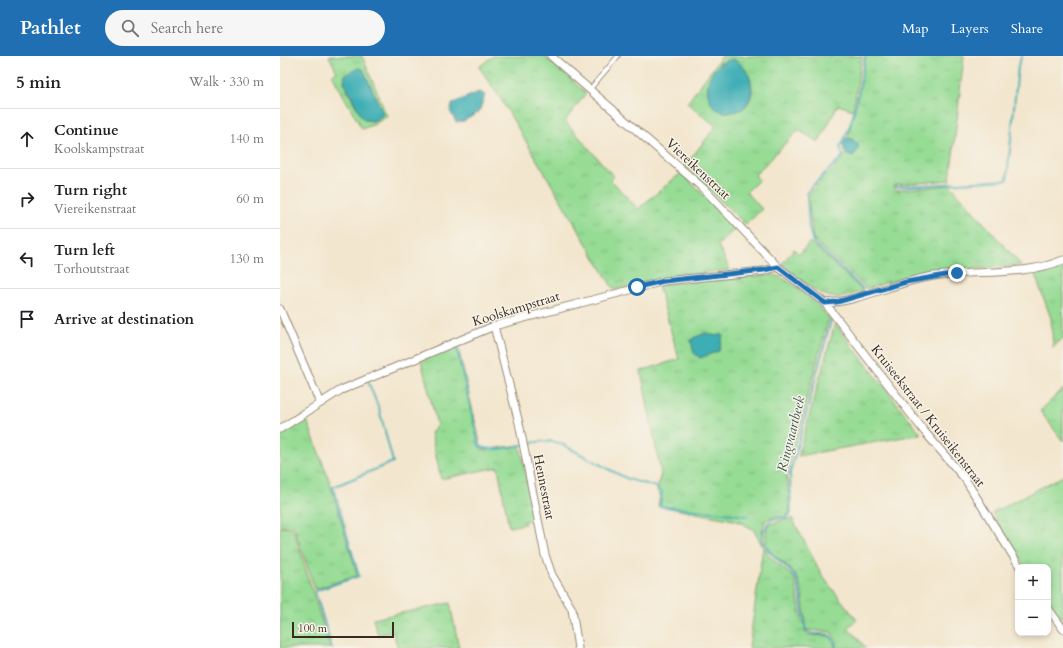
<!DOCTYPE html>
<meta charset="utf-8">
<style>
:root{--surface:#fff;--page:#f6f6f6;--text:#202124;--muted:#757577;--line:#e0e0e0;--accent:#1f6fb2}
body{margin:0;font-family:Cardo,serif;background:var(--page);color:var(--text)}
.controls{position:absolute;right:12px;bottom:12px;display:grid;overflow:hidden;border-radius:8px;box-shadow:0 2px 6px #0003}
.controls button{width:36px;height:36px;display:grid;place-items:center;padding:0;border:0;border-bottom:1px solid var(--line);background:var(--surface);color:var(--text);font:20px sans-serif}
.scale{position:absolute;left:12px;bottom:10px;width:102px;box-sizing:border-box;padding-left:4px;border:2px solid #3b2a1e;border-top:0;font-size:11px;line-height:14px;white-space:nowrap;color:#3b2a1e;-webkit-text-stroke:3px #f7f3e8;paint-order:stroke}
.stop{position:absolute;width:12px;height:12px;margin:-9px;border:3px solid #1f6fb2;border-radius:50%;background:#fff}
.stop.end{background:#1f6fb2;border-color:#fff;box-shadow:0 1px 4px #0008}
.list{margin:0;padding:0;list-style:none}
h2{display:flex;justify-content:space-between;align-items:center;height:52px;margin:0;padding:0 16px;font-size:17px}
h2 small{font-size:13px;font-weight:400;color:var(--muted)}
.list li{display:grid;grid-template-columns:26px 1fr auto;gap:12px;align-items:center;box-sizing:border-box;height:60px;padding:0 16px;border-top:1px solid var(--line)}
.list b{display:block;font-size:15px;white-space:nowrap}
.list p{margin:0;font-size:13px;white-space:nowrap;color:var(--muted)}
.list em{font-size:13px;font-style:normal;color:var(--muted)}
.icon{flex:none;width:22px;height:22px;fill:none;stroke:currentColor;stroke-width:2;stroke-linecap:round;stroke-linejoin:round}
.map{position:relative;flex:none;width:783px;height:592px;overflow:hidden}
header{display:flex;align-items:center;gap:24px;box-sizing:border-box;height:56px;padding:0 20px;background:var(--accent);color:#fff}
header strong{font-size:19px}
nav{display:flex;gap:22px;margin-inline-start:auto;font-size:14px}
.search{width:280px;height:36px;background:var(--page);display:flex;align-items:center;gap:10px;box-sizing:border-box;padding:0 14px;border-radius:22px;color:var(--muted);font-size:15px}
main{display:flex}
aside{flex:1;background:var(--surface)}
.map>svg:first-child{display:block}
.grass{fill:url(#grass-tufts);stroke:#69835a;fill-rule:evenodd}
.water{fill:#3daeb5;stroke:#3c6c6a}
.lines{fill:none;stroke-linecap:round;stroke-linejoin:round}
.stream{stroke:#3daeb5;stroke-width:2}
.lane-casing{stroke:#978876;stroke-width:5.5}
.street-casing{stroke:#978876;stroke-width:9}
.lane{stroke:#fff;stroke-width:3.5}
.street{stroke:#fff;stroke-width:7}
.route{stroke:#1f6fb2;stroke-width:5}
.labels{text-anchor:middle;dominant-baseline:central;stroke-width:3;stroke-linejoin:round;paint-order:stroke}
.street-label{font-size:13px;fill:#3b2a1e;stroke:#f7f3e8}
.water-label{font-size:14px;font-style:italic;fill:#3c5853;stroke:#f7f3e8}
</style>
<header>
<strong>Pathlet</strong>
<div class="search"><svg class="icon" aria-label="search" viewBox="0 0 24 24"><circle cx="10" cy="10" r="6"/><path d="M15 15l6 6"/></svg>Search here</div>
<nav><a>Map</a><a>Layers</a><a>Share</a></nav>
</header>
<main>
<aside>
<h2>5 min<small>Walk · 330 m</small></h2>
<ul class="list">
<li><svg class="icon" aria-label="ahead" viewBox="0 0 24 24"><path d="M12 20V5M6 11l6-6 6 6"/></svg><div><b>Continue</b><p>Koolskampstraat</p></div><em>140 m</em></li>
<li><svg class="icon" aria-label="right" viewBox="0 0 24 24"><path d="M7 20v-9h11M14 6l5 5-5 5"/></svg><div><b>Turn right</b><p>Viereikenstraat</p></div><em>60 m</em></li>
<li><svg class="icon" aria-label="left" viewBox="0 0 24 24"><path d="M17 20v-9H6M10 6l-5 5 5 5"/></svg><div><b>Turn left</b><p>Torhoutstraat</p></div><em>130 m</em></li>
<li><svg class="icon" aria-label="arrive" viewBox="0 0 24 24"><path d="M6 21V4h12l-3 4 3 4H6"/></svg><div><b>Arrive at destination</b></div></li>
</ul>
</aside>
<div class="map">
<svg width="783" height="592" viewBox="0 0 783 592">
<defs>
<pattern id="grass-tufts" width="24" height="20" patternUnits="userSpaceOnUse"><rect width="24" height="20" fill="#97dc95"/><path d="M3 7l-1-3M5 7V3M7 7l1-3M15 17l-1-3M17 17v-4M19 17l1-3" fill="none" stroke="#83bd80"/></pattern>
</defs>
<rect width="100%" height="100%" fill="#f7f3e8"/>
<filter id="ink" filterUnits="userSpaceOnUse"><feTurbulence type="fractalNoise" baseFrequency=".025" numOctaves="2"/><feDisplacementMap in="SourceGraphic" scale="8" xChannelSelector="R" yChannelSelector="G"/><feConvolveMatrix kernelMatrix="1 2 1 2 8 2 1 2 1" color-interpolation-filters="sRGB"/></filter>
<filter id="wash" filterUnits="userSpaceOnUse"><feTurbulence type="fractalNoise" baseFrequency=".012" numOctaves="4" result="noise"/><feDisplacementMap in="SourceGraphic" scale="16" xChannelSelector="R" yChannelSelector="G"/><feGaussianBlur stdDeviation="0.9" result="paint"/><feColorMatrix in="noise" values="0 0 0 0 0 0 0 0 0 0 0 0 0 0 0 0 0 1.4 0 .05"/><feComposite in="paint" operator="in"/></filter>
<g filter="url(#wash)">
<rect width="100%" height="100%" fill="#f3e6ce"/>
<path class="grass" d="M49 0H82L107 60 95 68 82 73 52 19 57 16ZM69 17 102 60 93 65 82 61 68 36 65 19Z
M213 0H265L306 37 285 65 334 121 331 124 358 153 401 117 457 171 438 189 450 214 399 219 334 234 222 45 199 11Z
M442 0H582L573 54 558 49 539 86 518 74 475 119 479 124 466 136 482 153 466 169 405 110 436 70 407 47ZM447 4 467 15C476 35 474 52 449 56L438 8Z
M586 0H684L670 124 615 129 614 131 616 134 670 129 741 209 653 216 625 221 587 233 533 183 528 141C537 123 558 114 565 98H570L568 82Z
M530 186 583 235C576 237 569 240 562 241 540 245 518 220 502 208L514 193 519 198Z
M783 207V282L773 292 771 262 754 216Z
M493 219C511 222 536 247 549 261L508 412 507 420 510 456 505 461C501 461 496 460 492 461 480 465 481 482 483 491L486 494 488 499 512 520 515 525 522 567H526C524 554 523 535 518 523 507 500 475 501 489 468L512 462 543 521 577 564 568 571 586 592H557L555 583 551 576 527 574 526 572 524 573 527 579 549 580 553 584 555 592H469L483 491 473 473 454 464 378 450 380 439 377 435 381 417 361 315 399 303 378 229 431 223Z
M555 268 641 378 518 400Z
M177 287 202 394 240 389 254 464 244 465 245 468 229 471 218 411 161 423 151 377 157 369 141 304Z
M783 333V385L760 355Z
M25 359 49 424 77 518 76 520 35 533 14 471 0 470V376Z
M783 420V566L768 545V511H745L712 457Z
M6 471 14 475 50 592H0V472Z
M170 547 179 592H118L113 576 98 579 93 563Z"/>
<path class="water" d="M453 3C469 11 477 31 468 47 464 53 460 55 453 56 419 61 419 8 453 3Z
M78 12 83 13 103 57 102 60 93 65 84 64 82 61 64 26 65 19Z
M199 36 205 39 199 56 184 65 176 66 170 55 173 47Z
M567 82 572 83 578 88V94L573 100 567 99C562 93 562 88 567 82Z
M426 277 436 280 441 278 443 279 439 295 420 302 414 297 411 285 413 282Z"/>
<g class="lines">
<path class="stream" d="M616 131 727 124 738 10 742 0
M583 233 533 186 529 172 527 138 531 131 563 100 560 92C575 64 580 31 585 0
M552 260 510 417 511 457 506 462 492 463C463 493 510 504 517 525 522 541 522 559 526 575 540 584 550 568 556 592
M176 290 199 390C226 401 252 379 280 387L332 415 348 423 376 431 382 436 380 450 468 460
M52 592 35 535 79 520 53 431 113 406 99 353 88 325"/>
</g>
</g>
<g filter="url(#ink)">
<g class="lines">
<g class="lane-casing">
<path id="lane" d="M310 33 338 0"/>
</g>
<g class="street-casing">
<path id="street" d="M271 0 424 133 498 211 545 247 644 375 685 423 740 511
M545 247C582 245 617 225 654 220 694 214 747 220 783 204
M0 253 40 347
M214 270 239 367 265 499 272 519 292 553 298 592
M0 373 61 334 214 270 384 225 484 215 498 211
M768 552 783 573"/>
</g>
<use href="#lane" class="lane"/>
<use href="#street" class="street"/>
</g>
</g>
<g class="lines" filter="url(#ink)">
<path class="route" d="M357 231 384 225 484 214 498 211 545 247 557 246 626 226 677 217"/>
</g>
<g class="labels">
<g class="street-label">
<text transform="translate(418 113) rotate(43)">Viereikenstraat</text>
<text transform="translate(236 253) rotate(-17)">Koolskampstraat</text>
<text transform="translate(648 360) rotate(52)">Kruiseekstraat / Kruiseikenstraat</text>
<text transform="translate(264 431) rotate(79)">Hennestraat</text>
</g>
<g class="water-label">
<text transform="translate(511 378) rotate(-76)">Ringvaartbeek</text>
</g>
</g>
</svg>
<div class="controls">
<button>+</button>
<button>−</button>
</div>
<div class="scale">100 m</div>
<div class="stop" style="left:357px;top:231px"></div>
<div class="stop end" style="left:677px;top:217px"></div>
</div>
</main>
